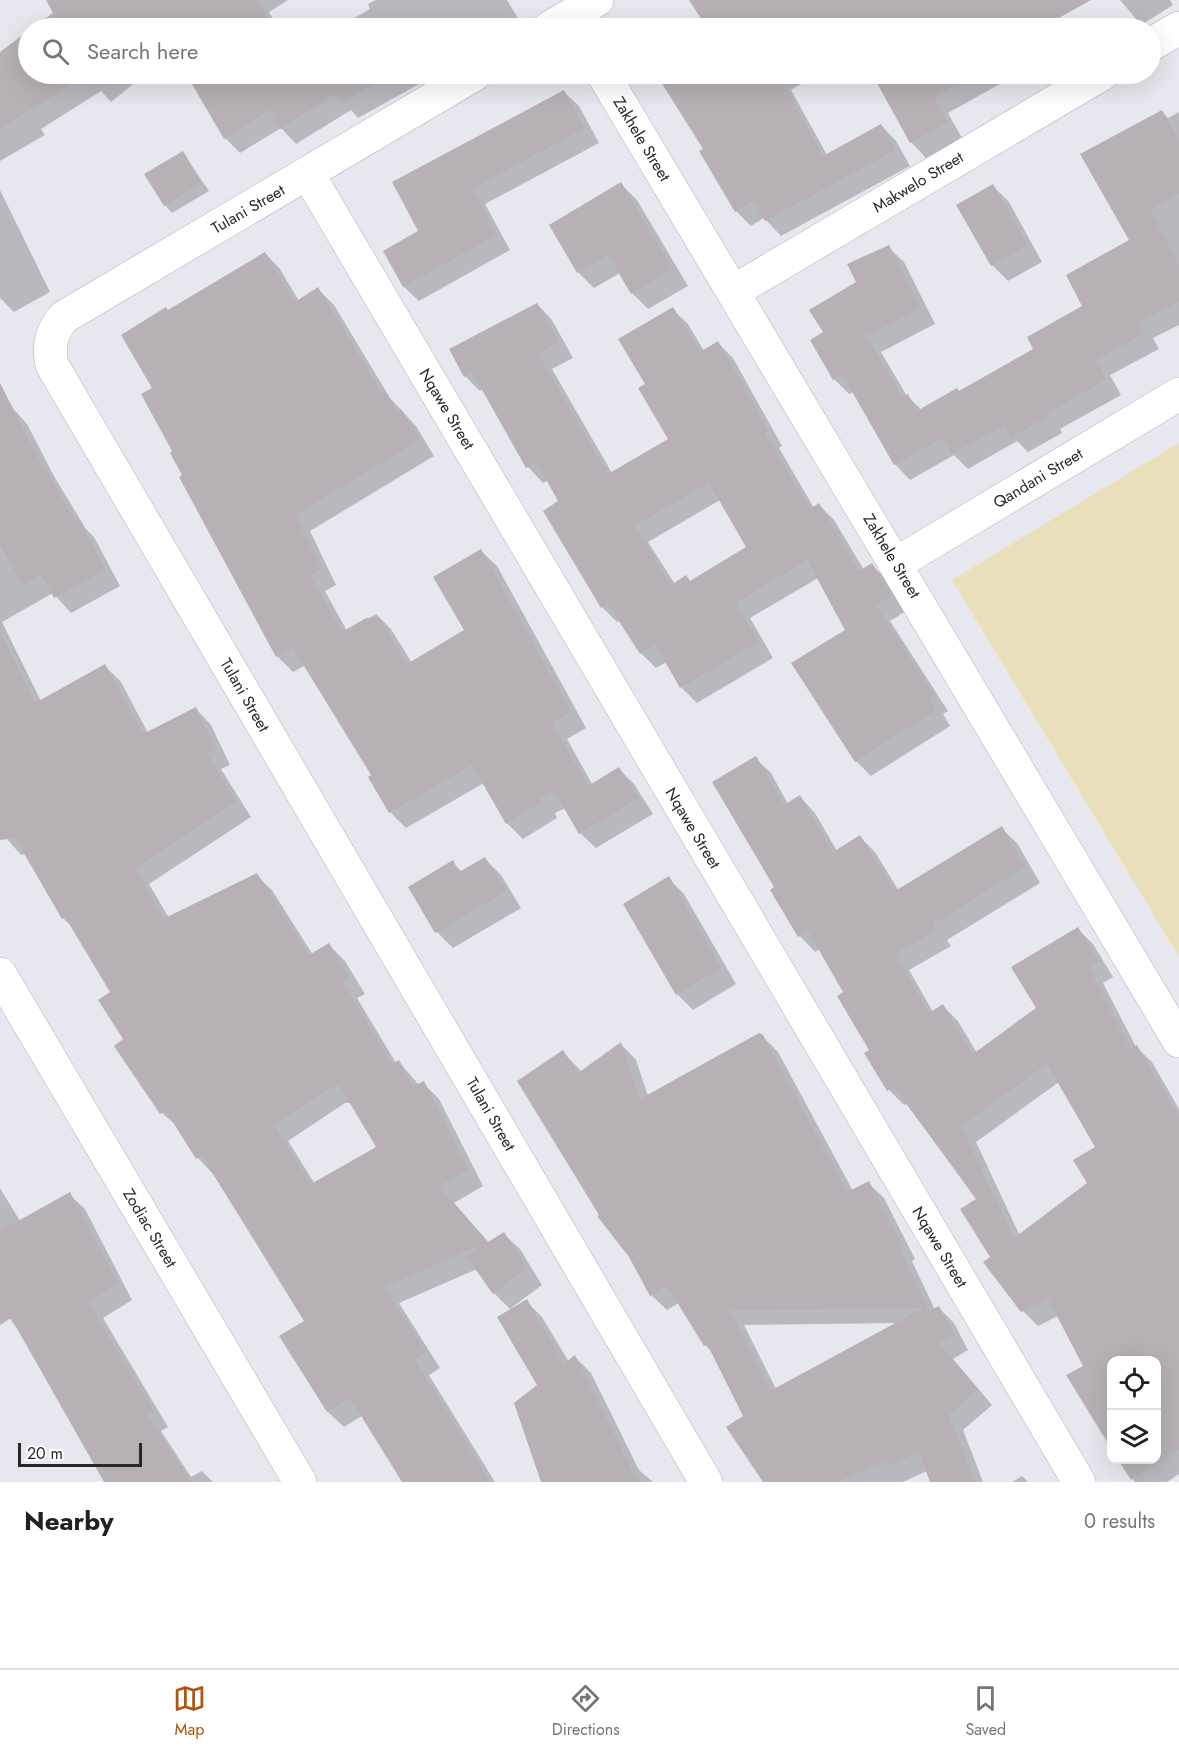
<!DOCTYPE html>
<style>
:root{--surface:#fff;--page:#f2f2f2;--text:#202124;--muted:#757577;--line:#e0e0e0;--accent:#b45309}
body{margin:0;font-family:Jost,sans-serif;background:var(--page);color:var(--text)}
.controls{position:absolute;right:18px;bottom:18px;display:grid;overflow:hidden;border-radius:12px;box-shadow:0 6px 24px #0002}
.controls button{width:54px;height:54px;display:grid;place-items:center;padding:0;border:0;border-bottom:2px solid var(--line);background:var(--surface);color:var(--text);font:30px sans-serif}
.scale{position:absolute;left:18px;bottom:15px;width:124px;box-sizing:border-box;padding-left:6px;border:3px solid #27282a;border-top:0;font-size:16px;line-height:21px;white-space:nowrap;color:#27282a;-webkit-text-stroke:4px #fff;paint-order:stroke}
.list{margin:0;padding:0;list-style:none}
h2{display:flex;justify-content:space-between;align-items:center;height:78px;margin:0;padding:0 24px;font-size:26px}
h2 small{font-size:20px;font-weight:400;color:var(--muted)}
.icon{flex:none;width:33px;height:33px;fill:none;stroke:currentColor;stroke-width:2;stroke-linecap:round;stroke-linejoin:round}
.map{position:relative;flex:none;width:1179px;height:1482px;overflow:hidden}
.search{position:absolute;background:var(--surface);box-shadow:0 6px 24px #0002;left:18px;right:18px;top:18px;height:66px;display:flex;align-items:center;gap:15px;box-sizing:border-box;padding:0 21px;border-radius:33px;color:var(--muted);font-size:22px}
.sheet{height:186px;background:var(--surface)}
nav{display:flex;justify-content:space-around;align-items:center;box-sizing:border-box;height:84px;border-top:2px solid var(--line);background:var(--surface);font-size:16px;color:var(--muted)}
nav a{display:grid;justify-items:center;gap:3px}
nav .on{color:var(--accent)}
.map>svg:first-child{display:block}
.sand{fill:#e9dfba}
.shadow{fill:#0003;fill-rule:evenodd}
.building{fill:#b7b1b5;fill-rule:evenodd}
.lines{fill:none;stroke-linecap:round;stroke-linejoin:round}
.minor-casing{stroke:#b0b1b8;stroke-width:34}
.minor{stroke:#fff;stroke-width:33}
.labels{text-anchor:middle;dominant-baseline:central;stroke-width:6;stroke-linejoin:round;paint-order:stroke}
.street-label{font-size:16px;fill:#27282a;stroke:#fff}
</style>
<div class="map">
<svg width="1179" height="1482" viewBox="0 0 1179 1482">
<rect width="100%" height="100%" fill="#e7e8ef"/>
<path class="sand" d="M1179 443V957L952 580Z"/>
<path class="shadow" d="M48 0H288L269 12 278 28H34L55 13Z
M376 0H507L519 20 505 28H337L370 9 368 4Z
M711 0H1020L1036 28H685L702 18Z
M1120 0H1170L1173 5 1141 25Z
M28 33V74H146L111 102 101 91 41 129 45 135 0 161V54Z
M188 74H437L358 118 351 110 296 144 281 128 240 153 225 138Z
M658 74H819L791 90 827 155 881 125 896 141 910 166 781 236 764 218 751 226 736 211 705 150Z
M873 74H1006L1009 79 948 113 962 138 926 158 911 142Z
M564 92 579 106 599 143 485 204 510 250 419 301 404 287 385 252 420 232Z
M1162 112 1168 118 1179 112V325L1153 338 1159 349 1110 375 1121 395 1060 429 1062 433 1028 452 1017 441 968 469 954 455 910 480 895 464 854 392 849 394 834 379 858 282 888 247 904 262 935 324 881 352 907 396 922 410 959 392 1035 349 1084 306 1131 241Z
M183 153 209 191 172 213 165 205Z
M621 184 637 200 688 286 648 309 632 293 620 273 594 288 578 272Z
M993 186 1009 202 1042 262 1008 281 992 265Z
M0 190 50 292 14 312 0 298Z
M265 253 280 269 299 301 318 289 334 305 390 398 416 426 434 456 310 531 336 585 325 591 347 631 376 614 391 629 412 663 466 631 481 551 497 566 586 728 567 739 592 784 619 769 634 784 653 814 596 848 580 833 566 808 555 813 557 818 523 839 507 823 484 783 406 828 390 812 373 776 306 665 293 672 277 656 184 476 154 388 169 312Z
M537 304 552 320 573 358 552 369 612 473 670 439 647 385 672 309 688 324 704 351 718 343 733 358 782 446 779 448 814 508 819 505 834 520 864 570 872 565 887 580 906 611 890 621 948 711 943 714 950 726 871 776 856 761 848 631 818 578 750 618 773 658 697 703 681 687 667 662 656 668 641 653 620 621 617 622 602 607 560 501 547 481 543 483 528 467 483 389 480 391 465 376ZM720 500 748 548 691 582 686 577 675 584 648 542Z
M0 394 27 424 55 478 86 529 94 537 120 586 71 613 53 593 2 622 41 701 105 666 121 682 148 733 196 709 211 725 230 765 221 769 251 817 149 884 169 918 256 875 272 890 313 955 329 945 345 961 365 994 357 998 396 1063 399 1062 419 1085 423 1083 439 1099 483 1186 454 1203 489 1243 504 1234 520 1249 542 1285 511 1308 512 1310 526 1301 542 1317 569 1362 575 1357 591 1373 639 1470 653 1482H543L539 1385 511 1310 494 1293 477 1269 399 1303 440 1368 429 1375 495 1482H403L362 1416 344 1427 328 1412 281 1336 306 1321 213 1174 198 1158 179 1128 162 1113 116 1046 125 1040 112 993 76 931 63 918 26 854 21 855 0 831ZM345 1103H351L378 1148 315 1184 288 1141Z
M755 758 771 773 788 804 800 797 815 813 837 851 860 837 875 852 899 891 1001 828 1017 843 1040 883 947 940 951 946 909 970 933 1012 943 1006 958 1021 977 1053 1038 1009 1078 929 1093 944 1113 977 1103 983 1136 1047 1152 1062 1179 1109V1474L1167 1482H1135L1120 1460H1156V1360H1112L1085 1366 1058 1316 1038 1326 1023 1311 992 1257 978 1200 908 1103 904 1105 889 1090 845 993 820 949 815 952 800 936 772 891 776 888ZM1059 1082 1097 1147 1089 1184 1020 1236 976 1142Z
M485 859 501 875 521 908 453 948 437 932 410 888 452 862 462 872Z
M668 878 684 894 736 984 693 1010 677 994Z
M762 1036 778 1052 853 1191 868 1183 884 1198 915 1259 912 1261 935 1310 939 1308 954 1323 968 1350 953 1359 992 1405 963 1430 983 1482H932L927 1471 903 1482H761L764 1480 745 1416 714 1354 705 1345 679 1303 667 1310 651 1295 630 1256 601 1215 563 1052 582 1072 621 1044 636 1060 648 1096ZM898 1323 776 1389 744 1325Z
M0 1188 20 1221 69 1194 85 1209 132 1300 103 1318 168 1427 161 1431 191 1477 202 1471 213 1482H107L19 1331 0 1305Z
M1022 1476 1028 1482H1012Z"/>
<path class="building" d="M46 0H257L273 28H32L53 13Z
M689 0H1091L1041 28H707Z
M28 31V74H112L95 87 88 74 0 129V52Z
M186 74H379L382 79 342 103 336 94 280 129 269 110 224 139Z
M656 74H778L823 156 881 124 896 150 765 221 753 201 735 212 699 151 703 149Z
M872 74H976L934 97 948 122 910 143Z
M564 90 585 128 472 189 497 235 403 287 383 251 418 231 392 182Z
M1162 110 1179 140V194L1150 210 1179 265V302L1139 322 1145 333 1096 360 1107 379 1046 414 1048 417 1011 437 1005 425 952 454 943 438 894 465 842 374 833 380 810 340 823 332 809 310 856 282 847 264 889 245 921 308 867 336 902 397 908 394 917 411 957 388 959 391 1033 349 1027 337 1082 306 1066 275 1129 240 1080 154Z
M183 151 202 183 164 206 144 174Z
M621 182 673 269 631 294 608 255 577 273 549 225Z
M993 184 1027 245 991 266 956 205Z
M265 252 295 302 318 287 381 392 384 390 397 412 401 409 420 440 295 515 322 569 310 575 342 632 366 618H380L407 664 464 630 433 577 481 549 571 712 552 723 588 786 619 767 638 798 579 834 554 791 541 797 542 802 506 824 472 765 389 813 368 777 371 775 293 648 276 657 179 477 182 475 170 453 172 451 141 394 152 388 121 335 166 307 168 310Z
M537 303 559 342 538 354 608 474 668 439 638 388 645 384 618 339 673 307 700 352 718 341 768 431 765 433 810 509 819 503 859 571 872 563 892 595 876 605 934 695 929 698 936 710 855 762 791 663 845 630 807 560 736 603 759 642 680 688 655 644 640 654 608 604 601 608 543 511 558 501 537 463 526 468 472 372 464 377 449 349ZM709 483 746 547 690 581 686 575 671 585 634 526Z
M0 383 43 467 45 466 75 521 78 519 106 570 54 598 41 575 23 586 0 545Z
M0 631 35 703 105 664 143 734 196 707 216 749 207 753 236 801 135 868 163 919 257 873 309 955 329 943 350 978 343 982 392 1064 399 1060 413 1086 424 1081 468 1170 439 1186 488 1242 504 1232 527 1268 493 1294 466 1256 486 1243 384 1287 426 1352 415 1359 490 1482H402L350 1398 327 1412 279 1336 304 1321 202 1156 196 1159 166 1111 160 1114 114 1046 123 1039 98 1000 110 992 65 917 62 919 15 838 0 840ZM339 1085 376 1147 311 1184 274 1125 329 1088 330 1090Z
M756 756 784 805 800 795 833 852 860 835 895 891 1002 826 1025 867 933 924 936 930 895 954 929 1013 943 1004 973 1054 1036 1008 1011 967 1078 927 1099 962 1089 967 1130 1049 1137 1045 1179 1117V1449L1131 1480 1118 1460H1156V1360H1112V1450L1066 1375 1083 1366 1048 1299 1021 1312 983 1262 990 1257 960 1209 976 1199 894 1087 887 1091 864 1053 869 1050 837 996 843 992 808 931 798 937 770 890 774 887 712 782ZM1047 1064 1095 1147 1073 1160 1087 1183 1014 1238 961 1126Z
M485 857 506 891 435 933 408 887 453 860 459 872Z
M669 876 721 968 676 995 623 904Z
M759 1033 763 1035 847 1192 869 1181 901 1243 898 1245 929 1311 939 1306 954 1335 939 1343 978 1389 949 1415 975 1482H930L919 1452 889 1466 887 1460 837 1482H763L726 1427 743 1416 707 1344 704 1346 667 1286 650 1296 629 1257 597 1216 599 1215 517 1081 563 1050 578 1073 621 1042 640 1099ZM923 1308 770 1391 730 1310Z
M70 1192 118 1284 88 1302 154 1411 147 1415 191 1482H104L11 1318 0 1325V1231Z
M527 1299 564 1364 575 1355 638 1482H541L514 1403 537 1385 497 1317Z"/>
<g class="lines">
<g class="minor-casing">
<path id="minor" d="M549 28 597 0
M1150 45 1179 28
M475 74 64 317C51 331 48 347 52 365L706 1482
M603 74 1179 1041
M308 174 1079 1482
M734 291 1102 74
M897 563 1179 394
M0 974 300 1482"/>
</g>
<use href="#minor" class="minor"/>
</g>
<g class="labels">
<g class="street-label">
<text transform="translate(642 139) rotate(59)">Zakhele Street</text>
<text transform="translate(918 182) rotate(-31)">Makwelo Street</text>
<text transform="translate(248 209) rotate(-30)">Tulani Street</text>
<text transform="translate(447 409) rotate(59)">Nqawe Street</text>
<text transform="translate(1038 478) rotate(-31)">Qandani Street</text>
<text transform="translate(892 556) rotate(59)">Zakhele Street</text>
<text transform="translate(245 695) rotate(60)">Tulani Street</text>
<text transform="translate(693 828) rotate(59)">Nqawe Street</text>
<text transform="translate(491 1114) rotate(60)">Tulani Street</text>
<text transform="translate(150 1228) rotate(59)">Zodiac Street</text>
<text transform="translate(940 1247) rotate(59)">Nqawe Street</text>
</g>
</g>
</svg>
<div class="controls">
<button><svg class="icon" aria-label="locate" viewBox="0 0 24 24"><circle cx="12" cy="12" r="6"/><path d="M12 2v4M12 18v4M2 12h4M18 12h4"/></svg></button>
<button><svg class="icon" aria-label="layers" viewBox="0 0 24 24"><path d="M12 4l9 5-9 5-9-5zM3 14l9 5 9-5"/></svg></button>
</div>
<div class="scale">20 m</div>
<div class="search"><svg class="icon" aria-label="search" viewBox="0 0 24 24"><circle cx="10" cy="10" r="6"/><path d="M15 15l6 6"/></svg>Search here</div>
</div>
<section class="sheet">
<h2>Nearby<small>0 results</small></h2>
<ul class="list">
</ul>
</section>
<nav>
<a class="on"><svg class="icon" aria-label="map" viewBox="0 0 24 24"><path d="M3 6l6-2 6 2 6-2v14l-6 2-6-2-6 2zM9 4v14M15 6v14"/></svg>Map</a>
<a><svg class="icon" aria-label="directions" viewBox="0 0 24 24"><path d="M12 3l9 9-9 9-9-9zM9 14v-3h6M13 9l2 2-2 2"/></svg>Directions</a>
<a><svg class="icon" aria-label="saved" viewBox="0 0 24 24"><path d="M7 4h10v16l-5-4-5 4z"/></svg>Saved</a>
</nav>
